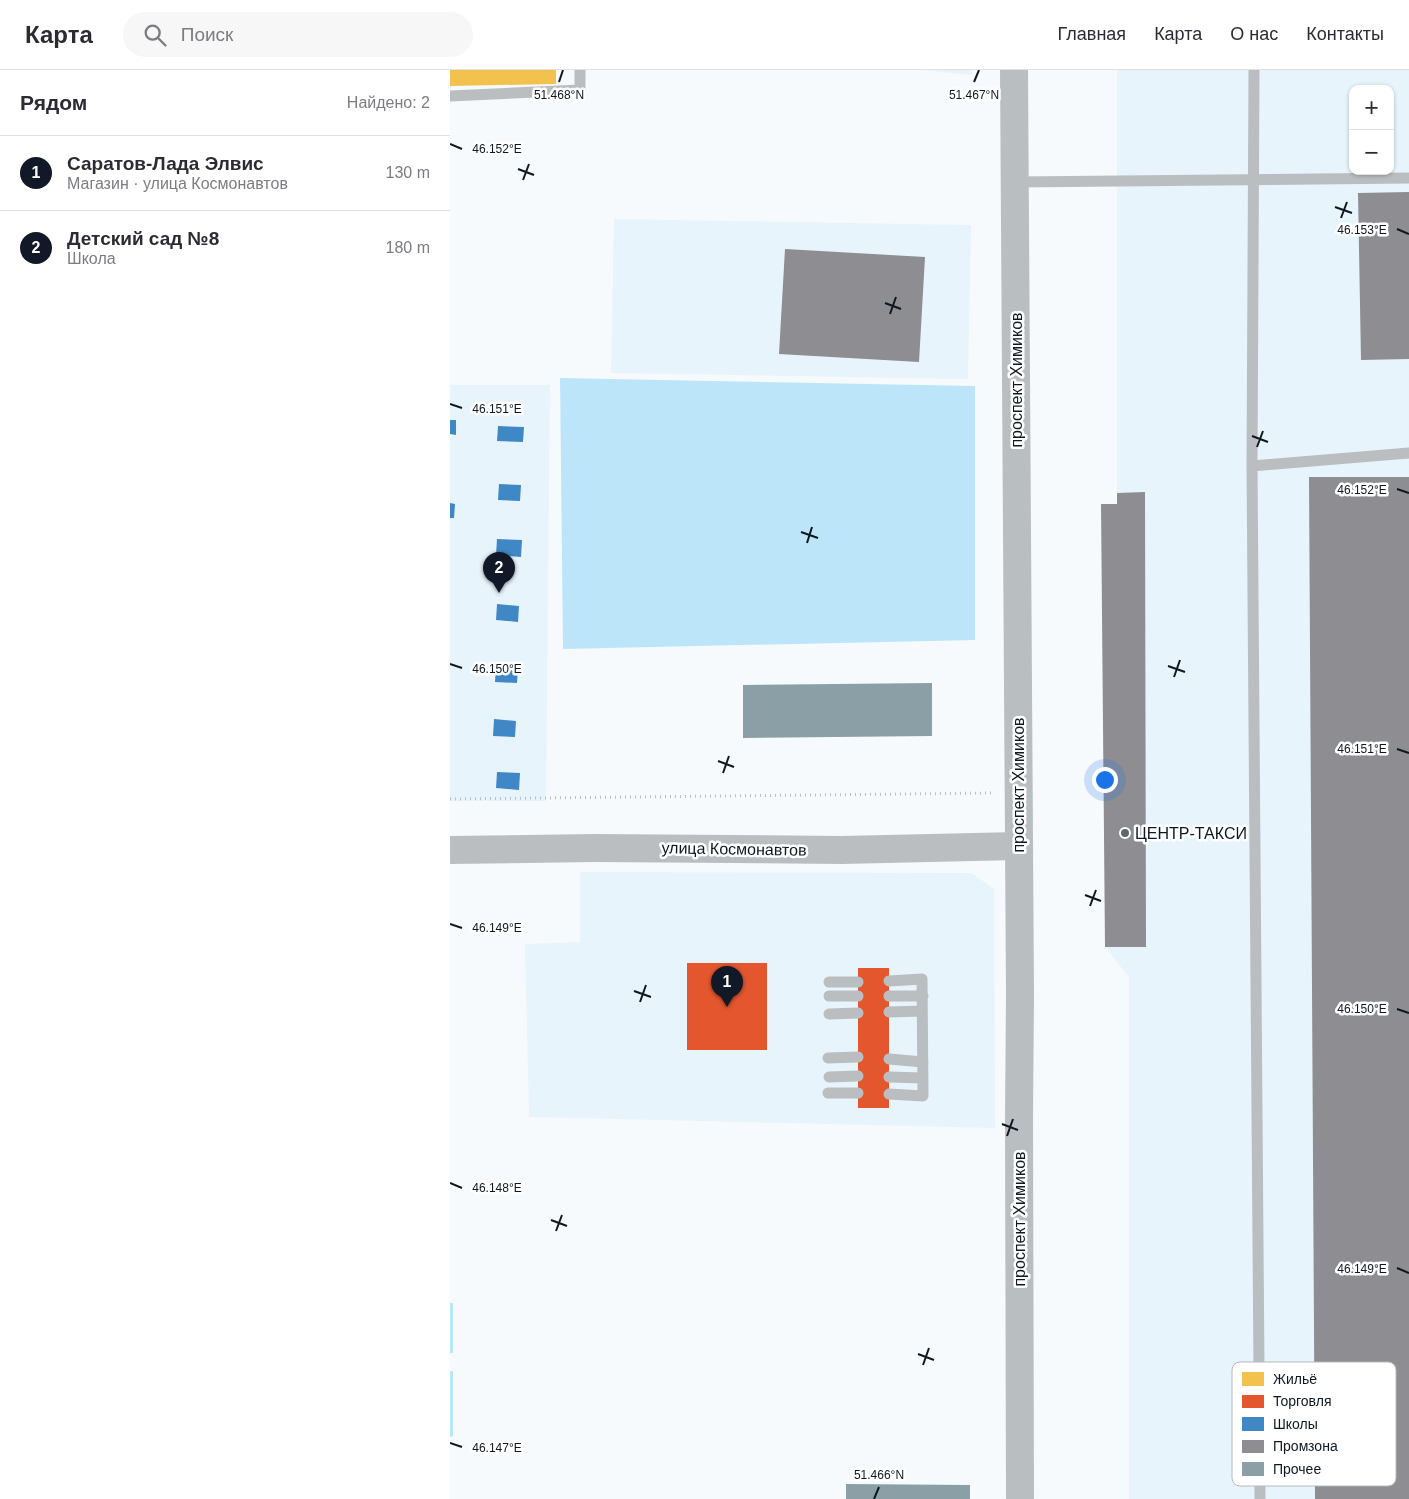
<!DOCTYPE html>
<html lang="ru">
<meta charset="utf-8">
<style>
:root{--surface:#fff;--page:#f7f7f7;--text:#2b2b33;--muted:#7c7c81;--line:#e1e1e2;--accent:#111827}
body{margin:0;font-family:Arial,sans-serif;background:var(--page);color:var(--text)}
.controls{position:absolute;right:15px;top:15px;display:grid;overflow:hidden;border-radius:10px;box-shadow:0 1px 4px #0004}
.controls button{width:45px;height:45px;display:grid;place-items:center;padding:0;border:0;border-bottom:1px solid var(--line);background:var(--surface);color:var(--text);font:25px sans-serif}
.you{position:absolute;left:654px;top:709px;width:18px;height:18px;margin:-12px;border:4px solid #fff;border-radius:50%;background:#1a73e8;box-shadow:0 0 0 8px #1a73e833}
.badge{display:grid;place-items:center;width:32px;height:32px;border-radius:50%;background:var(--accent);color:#fff;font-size:16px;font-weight:700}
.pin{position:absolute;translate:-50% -41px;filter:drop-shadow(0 1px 2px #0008)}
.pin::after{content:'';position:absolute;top:26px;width:18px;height:15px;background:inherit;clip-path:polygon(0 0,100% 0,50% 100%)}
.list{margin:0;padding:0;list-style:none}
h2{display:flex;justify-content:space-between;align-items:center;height:65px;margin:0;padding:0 20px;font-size:21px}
h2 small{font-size:16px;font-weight:400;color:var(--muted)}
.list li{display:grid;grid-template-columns:32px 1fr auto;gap:15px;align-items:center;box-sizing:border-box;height:75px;padding:0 20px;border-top:1px solid var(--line)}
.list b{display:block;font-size:19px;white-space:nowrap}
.list p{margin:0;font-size:16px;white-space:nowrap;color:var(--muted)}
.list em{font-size:16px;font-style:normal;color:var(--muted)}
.icon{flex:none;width:28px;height:28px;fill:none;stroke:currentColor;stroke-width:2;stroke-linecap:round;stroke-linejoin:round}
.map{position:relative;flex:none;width:959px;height:1429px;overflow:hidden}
header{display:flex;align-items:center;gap:30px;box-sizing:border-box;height:70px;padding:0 25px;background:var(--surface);border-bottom:1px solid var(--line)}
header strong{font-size:24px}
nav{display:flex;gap:28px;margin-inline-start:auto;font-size:18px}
.search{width:350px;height:45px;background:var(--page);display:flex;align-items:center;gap:12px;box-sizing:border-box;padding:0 18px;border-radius:28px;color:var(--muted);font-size:19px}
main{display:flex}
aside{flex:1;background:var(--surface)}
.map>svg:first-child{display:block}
.built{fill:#e8f4fc;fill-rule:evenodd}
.green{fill:#bde5fa}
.homes{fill:#f2c14e}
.shops{fill:#e4572e}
.schools{fill:#3f88c5}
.industry{fill:#8d8d92}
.building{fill:#8b9fa7}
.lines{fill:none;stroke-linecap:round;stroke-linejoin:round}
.path{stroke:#bbbec0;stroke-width:3;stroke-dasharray:1 4;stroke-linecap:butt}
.service{stroke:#bbbec0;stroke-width:11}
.tertiary{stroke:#bbbec0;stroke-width:28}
.secondary{stroke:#b9bec0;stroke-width:28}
.ticks{fill:none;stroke:#0e181e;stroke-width:2}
.poi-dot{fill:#60676c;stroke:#fff;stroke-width:2}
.labels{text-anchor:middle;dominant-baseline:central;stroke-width:5;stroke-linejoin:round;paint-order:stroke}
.street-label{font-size:16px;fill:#0e181e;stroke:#fff}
.poi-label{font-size:16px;fill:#0e181e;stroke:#fff;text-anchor:start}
.key{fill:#fff;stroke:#b7babc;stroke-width:1}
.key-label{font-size:14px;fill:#0e181e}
.ticks-label{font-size:12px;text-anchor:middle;fill:#0e181e;stroke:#fff;stroke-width:5;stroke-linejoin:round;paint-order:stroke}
</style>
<header>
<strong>Карта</strong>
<div class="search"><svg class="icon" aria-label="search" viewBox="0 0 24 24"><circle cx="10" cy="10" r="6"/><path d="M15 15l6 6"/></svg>Поиск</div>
<nav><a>Главная</a><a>Карта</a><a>О нас</a><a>Контакты</a></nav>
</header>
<main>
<aside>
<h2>Рядом<small>Найдено: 2</small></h2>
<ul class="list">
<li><span class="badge">1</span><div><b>Саратов-Лада Элвис</b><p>Магазин · улица Космонавтов</p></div><em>130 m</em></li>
<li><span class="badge">2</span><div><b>Детский сад №8</b><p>Школа</p></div><em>180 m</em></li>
</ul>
</aside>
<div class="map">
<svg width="959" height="1429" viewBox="0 0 959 1429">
<rect width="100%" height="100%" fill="#f7fafc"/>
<path class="built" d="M470 0H522V5Z
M667 0H959V1429H679V907L655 877H696L695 423 667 434ZM903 19H940V101H903Z
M164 149 521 155 518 309 161 303Z
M0 315H100L96 731H0Z
M130 802 522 803 544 819 545 1058 79 1047 75 874 130 872Z"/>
<path class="green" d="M110 308 525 316V570L113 579Z
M0 1233H3V1283H0Z
M0 1301H3V1366L0 1367Z"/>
<path class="homes" d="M0 0H106V14L0 16Z"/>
<path class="shops" d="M237 893H317V980H237Z
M408 898H439V1038H408Z"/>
<path class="schools" d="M0 350H6V365L0 364Z
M48 356 74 357 73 372 47 371Z
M49 414 71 415 70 431 48 430Z
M0 433 5 434 4 448H0Z
M47 469 72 470 71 487 46 485Z
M47 534 69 536 68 552 46 550Z
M46 597 68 598 67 613 45 612Z
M44 649 66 651 65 667 43 666Z
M47 702 70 703 69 720 46 718Z"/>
<path class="industry" d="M959 122V289L911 290 908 123Z
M335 179 475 187 469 292 329 284Z
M859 407H959V1429H865Z
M695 422 696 877H655L651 434H667V423Z"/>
<path class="building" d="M482 613V666L293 668V615Z
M396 1414 520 1415V1429H396Z"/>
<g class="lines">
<path class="path" d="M0 729 544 723"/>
<path class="service" d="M804 0 802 396 810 1429
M0 26 130 20V0
M564 112 959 108
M802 396 959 383
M379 912H408
M379 926H408
M439 926H473
M439 942 472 941
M379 944 408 943
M378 988 408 987
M439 989 473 992
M379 1007 408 1006
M439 1007 473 1008
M378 1023H408
M439 1024 473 1026 472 909 439 911"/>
<path class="tertiary" d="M0 780 145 778 392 780 568 776"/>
<path class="secondary" d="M564 0 570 924 569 1048 570 1429"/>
</g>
<path class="ticks" d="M109 12 113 0M524 12 529 0M0 74 12 79M68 99 84 105M73 110 79 94M885 137 902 143M891 148 897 132M947 159 959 164M435 233 451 239M440 244 446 227M0 334 12 338M802 366 818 372M807 377 813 361M947 419 959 423M351 462 368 468M357 473 362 457M0 594 12 598M718 596 735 602M724 607 730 590M947 679 959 683M268 691 284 697M273 703 279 686M635 825 651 831M640 836 646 820M0 854 12 858M184 921 201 927M190 932 196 915M947 939 959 943M552 1054 568 1060M557 1066 563 1049M0 1113 12 1118M101 1150 117 1156M106 1161 112 1145M947 1198 959 1203M468 1284 484 1290M473 1295 479 1278M0 1373 12 1377M424 1429 429 1417"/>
<circle class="poi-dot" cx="675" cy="763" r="5"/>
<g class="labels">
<g class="street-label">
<text transform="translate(566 310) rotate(-90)">проспект Химиков</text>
<text transform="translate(568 715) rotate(-90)">проспект Химиков</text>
<text transform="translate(284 779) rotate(1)">улица Космонавтов</text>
<text transform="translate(569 1149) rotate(-90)">проспект Химиков</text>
</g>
<g class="poi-label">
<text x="685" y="763">ЦЕНТР-ТАКСИ</text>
</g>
</g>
<rect x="782" y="1292" width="164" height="124" rx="8" class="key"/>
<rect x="792" y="1302" width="22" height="14" fill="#f2c14e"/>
<rect x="792" y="1325" width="22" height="13" fill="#e4572e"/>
<rect x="792" y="1347" width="22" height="14" fill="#3f88c5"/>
<rect x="792" y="1370" width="22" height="13" fill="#8d8d92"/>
<rect x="792" y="1392" width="22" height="14" fill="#8b9fa7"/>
<g class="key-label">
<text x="823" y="1314">Жильё</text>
<text x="823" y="1336">Торговля</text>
<text x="823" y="1359">Школы</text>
<text x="823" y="1381">Промзона</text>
<text x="823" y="1404">Прочее</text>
</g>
<g class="ticks-label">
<text x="109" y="29">51.468°N</text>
<text x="524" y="29">51.467°N</text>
<text x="47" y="83">46.152°E</text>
<text x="912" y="164">46.153°E</text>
<text x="47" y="343">46.151°E</text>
<text x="912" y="424">46.152°E</text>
<text x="47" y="603">46.150°E</text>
<text x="912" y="683">46.151°E</text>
<text x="47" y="862">46.149°E</text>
<text x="912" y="943">46.150°E</text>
<text x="47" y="1122">46.148°E</text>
<text x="912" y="1203">46.149°E</text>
<text x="47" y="1382">46.147°E</text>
<text x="429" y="1409">51.466°N</text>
</g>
</svg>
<div class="controls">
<button>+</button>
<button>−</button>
</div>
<div class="you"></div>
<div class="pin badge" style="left:277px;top:937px">1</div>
<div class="pin badge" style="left:49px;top:523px">2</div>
</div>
</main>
